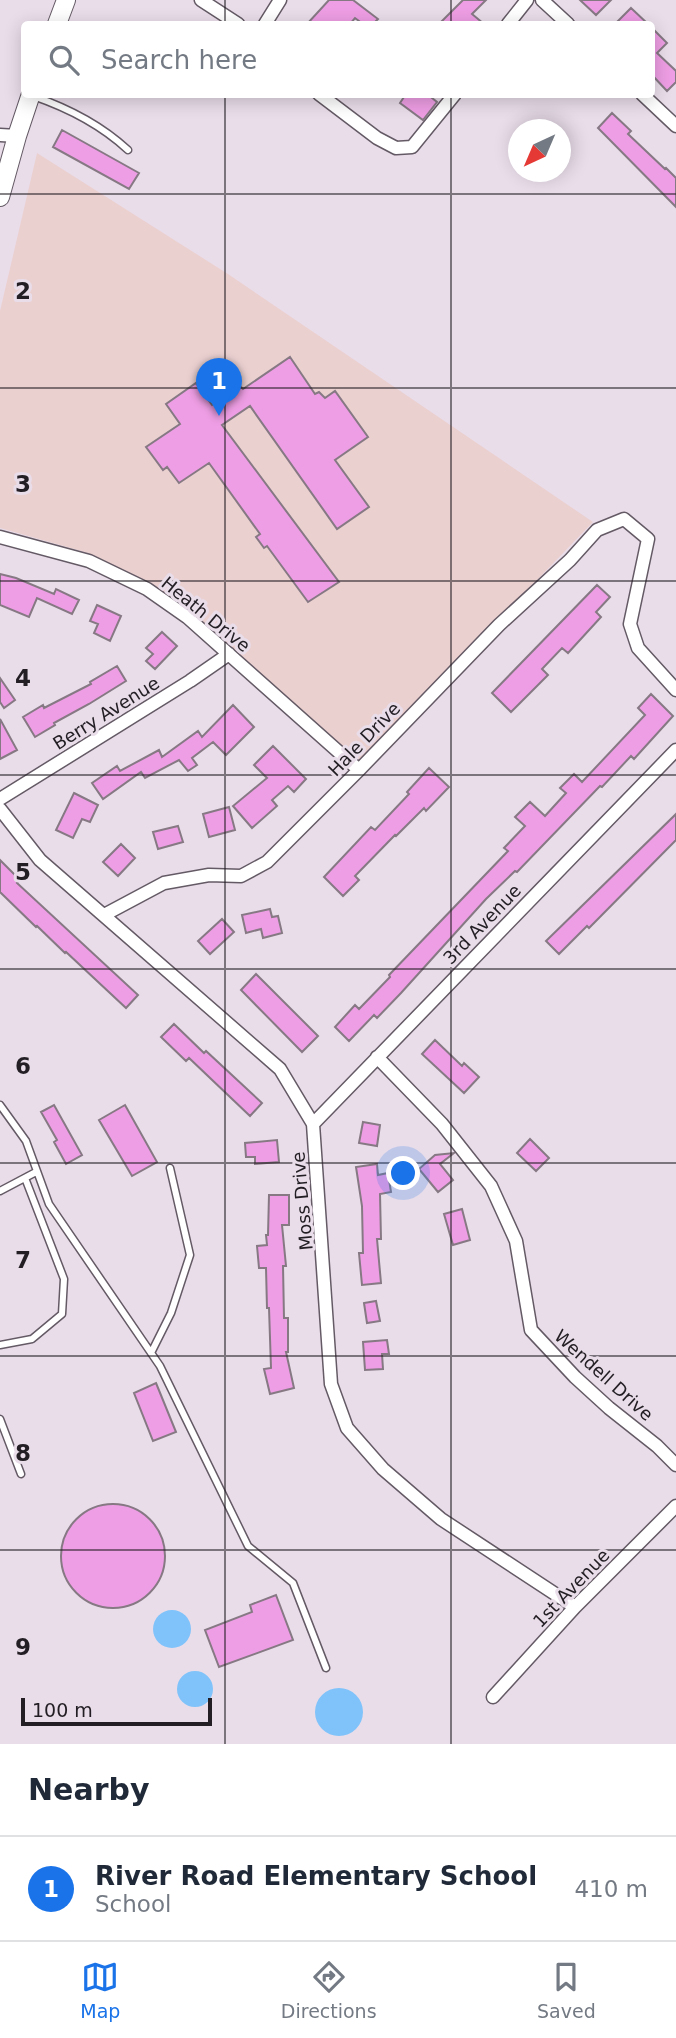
<!DOCTYPE html>
<style>
:root{--surface:#fff;--page:#f6f6f7;--text:#1f2937;--muted:#747a83;--line:#e0e1e3;--accent:#1a73e8}
body{margin:0;font-family:"DejaVu Sans",sans-serif;background:var(--page);color:var(--text)}
.compass{position:absolute;left:508px;top:119px;width:63px;height:63px;border-radius:50%;background:var(--surface);box-shadow:0 4px 18px #0003;rotate:224deg}
.scale{position:absolute;left:21px;bottom:18px;width:191px;box-sizing:border-box;padding-left:7px;border:4px solid #221e23;border-top:0;font-size:19px;line-height:24px;white-space:nowrap;color:#221e23;-webkit-text-stroke:5px #e9ddea;paint-order:stroke}
.you{position:absolute;left:404px;top:1174px;width:24px;height:24px;margin:-18px;border:5px solid #fff;border-radius:50%;background:#1a73e8;box-shadow:0 0 0 10px #1a73e833}
.badge{display:grid;place-items:center;width:46px;height:46px;border-radius:50%;background:var(--accent);color:#fff;font-size:23px;font-weight:700}
.pin{position:absolute;translate:-50% -58px;filter:drop-shadow(0 2px 4px #0008)}
.pin::after{content:'';position:absolute;top:37px;width:24px;height:21px;background:inherit;clip-path:polygon(0 0,100% 0,50% 100%)}
.list{margin:0;padding:0;list-style:none}
h2{display:flex;justify-content:space-between;align-items:center;height:91px;margin:0;padding:0 28px;font-size:30px}
h2 small{font-size:23px;font-weight:400;color:var(--muted)}
.list li{display:grid;grid-template-columns:46px 1fr auto;gap:21px;align-items:center;box-sizing:border-box;height:105px;padding:0 28px;border-top:2px solid var(--line)}
.list b{display:block;font-size:26px;white-space:nowrap}
.list p{margin:0;font-size:23px;white-space:nowrap;color:var(--muted)}
.list em{font-size:23px;font-style:normal;color:var(--muted)}
.icon{flex:none;width:38px;height:38px;fill:none;stroke:currentColor;stroke-width:2;stroke-linecap:round;stroke-linejoin:round}
.map{position:relative;flex:none;width:676px;height:1744px;overflow:hidden}
.search{position:absolute;background:var(--surface);box-shadow:0 4px 18px #0003;left:21px;right:21px;top:21px;height:77px;display:flex;align-items:center;gap:18px;box-sizing:border-box;padding:0 24px;border-radius:7px;color:var(--muted);font-size:26px}
.sheet{height:196px;background:var(--surface)}
nav{display:flex;justify-content:space-around;align-items:center;box-sizing:border-box;height:98px;border-top:2px solid var(--line);background:var(--surface);font-size:19px;color:var(--muted)}
nav a{display:grid;justify-items:center;gap:4px}
nav .on{color:var(--accent)}
.map>svg:first-child{display:block}
.education{fill:#ebd0d0}
.water{fill:#80c3fa}
.building{fill:#ee9ee4;stroke:#867984;stroke-width:2}
.lines{fill:none;stroke-linecap:round;stroke-linejoin:round}
.service-casing{stroke:#645a65;stroke-width:9}
.minor-casing{stroke:#645a65;stroke-width:15}
.secondary-casing{stroke:#645a65;stroke-width:20}
.service{stroke:#fff;stroke-width:6}
.minor{stroke:#fff;stroke-width:12}
.secondary{stroke:#fff;stroke-width:18}
.grid{fill:none;stroke:#221e23;stroke-width:2;stroke-opacity:0.55}
.labels{text-anchor:middle;dominant-baseline:central;stroke-width:6;stroke-linejoin:round;paint-order:stroke}
.street-label{font-size:18px;fill:#221e23;stroke:#e9ddea}
.grid-label{font-size:23px;text-anchor:middle;font-weight:bold;fill:#221e23;stroke:#e9ddea;stroke-width:6;stroke-linejoin:round;paint-order:stroke}
</style>
<div class="map">
<svg width="676" height="1744" viewBox="0 0 676 1744">
<rect width="100%" height="100%" fill="#e9ddea"/>
<path class="education" d="M37 153 228 274 593 522 359 765 151 584 88 553 0 528V311Z"/>
<path class="water" d="M153 1629a19 19 0 1 1 38 0a19 19 0 1 1-38 0Z
M177 1689a18 18 0 1 1 36 0a18 18 0 1 1-36 0Z
M315 1712a24 24 0 1 1 48 0a24 24 0 1 1-48 0Z"/>
<path class="building" d="M329 0H353L378 19 373 24H363L355 18 350 24H307Z
M463 0H486L472 14 484 24H439Z
M580 0H611L596 15Z
M631 8 648 24H615Z
M652 28 667 43 657 53 676 71V82L667 91 652 75Z
M406 94H427L437 102 423 120 400 103Z
M612 113 631 131 628 134 665 169 666 168 676 178V207L598 128Z
M62 130 139 173 129 189 53 147Z
M290 357 315 394 319 392 325 398 335 391 368 437 335 460 369 507 337 529 250 406 222 425 339 582 308 602 267 546 264 548 256 537 260 534 209 463 179 483 167 467 163 470 146 447 180 424 166 404 196 383 212 405 240 386 243 389Z
M0 574 16 578 54 594 56 589 79 600 72 614 37 598 29 617 0 605Z
M597 585 610 597 596 612 601 617 568 653 562 648 542 669 548 675 511 712 492 693Z
M97 605 121 616 110 641 94 633 98 624 90 621Z
M162 632 177 646 155 669 146 661 153 654 146 648Z
M117 666 126 681 89 704 54 723 55 725 35 737 23 717 43 705 44 708 91 684 90 682Z
M0 678 15 700 4 708 0 702Z
M651 694 673 716 634 759 631 756 602 787 600 786 517 872 515 871 486 899 401 993 377 1018 374 1015 349 1041 335 1027 355 1005 359 1009 390 977 389 975 508 851 504 848 525 826 515 817 530 802 545 816 566 793 560 788 574 774 582 782 645 715 638 708Z
M233 705 254 727 226 755 213 742 192 758 197 765 188 771 179 760 145 778 141 772 103 799 92 783 117 766 120 771 159 750 162 757 198 731 202 737Z
M0 719 17 750 0 759Z
M273 746 306 779 294 792 288 786 272 800 277 806 252 828 233 806 267 778 254 765Z
M429 768 449 787 426 811 424 808 396 836 395 835 355 876 359 880 343 896 324 877 371 827 375 830 409 794 407 792Z
M74 793 98 805 90 822 82 819 73 838 56 830Z
M229 807 235 830 209 837 203 814Z
M676 814V840L589 928 587 926 559 954 546 941Z
M178 826 183 842 158 849 153 832Z
M121 844 135 858 118 876 103 862Z
M0 860 20 880 17 883 138 995 126 1008 66 952 65 953 37 926 36 927 0 892Z
M270 909 272 917 278 916 282 933 263 938 261 929 246 933 242 915Z
M222 919 234 932 210 954 198 941Z
M256 974 318 1036 302 1052 241 990Z
M174 1024 204 1053 206 1051 262 1103 250 1116 189 1058 186 1061 161 1037Z
M435 1040 462 1066 464 1063 479 1077 464 1093 422 1054Z
M54 1105 82 1155 66 1164 54 1142 57 1140 41 1112Z
M125 1105 157 1162 132 1176 99 1120Z
M363 1122 380 1125 377 1146 359 1143Z
M530 1139 549 1158 536 1171 517 1153Z
M277 1140 279 1162 255 1164V1157H246L245 1143Z
M454 1153 440 1164 453 1180 438 1192 419 1169 435 1155Z
M377 1164 378 1175 388 1173 391 1192 380 1194 381 1239H377L381 1283 362 1285 359 1253H363L362 1206 356 1167Z
M269 1195H289V1225H282L286 1266H283L284 1318H288V1352H286L294 1388 270 1394 264 1369 271 1368 269 1308H267L266 1268H259L257 1246 267 1245 266 1235H268Z
M462 1209 470 1240 453 1245 444 1214Z
M376 1301 380 1321 367 1323 364 1303Z
M387 1340 389 1354H382L383 1369 365 1370 363 1342Z
M156 1383 176 1432 153 1441 134 1393Z
M61 1556a52 52 0 1 1 104 0a52 52 0 1 1-104 0Z
M276 1595 293 1640 219 1667 205 1630 252 1612 250 1605Z"/>
<g class="lines">
<g class="service-casing">
<path id="service" d="M33 96C68 108 101 125 128 150
M0 1105 26 1141 49 1204 160 1366 248 1546 293 1583 326 1668
M0 1191 36 1172
M0 1345 32 1339 62 1314 64 1279 25 1178
M151 1353 171 1313 190 1255 170 1168
M0 1419 21 1474"/>
</g>
<g class="minor-casing">
<path id="minor" d="M201 0 238 24
M542 0 568 24
M265 24 280 0
M508 24 527 0
M319 94 377 138 396 148 412 147 455 94
M642 94 676 126
M0 135 17 136
M0 537 89 561 147 589 187 617 359 770
M0 799 190 681 229 654
M0 809 40 860 280 1069 313 1124 331 1384 347 1428 383 1469 441 1519 575 1607
M104 915 164 883 209 875 241 876 267 862 359 770 499 625 570 560 597 530 624 519 648 539 630 624 638 648 676 690
M377 1057 442 1124 491 1186 516 1241 531 1330 575 1377 609 1408 657 1446 676 1465
M313 1124 676 750
M493 1697 575 1607 676 1506"/>
</g>
<g class="secondary-casing">
<path id="secondary" d="M57 24 66 0
M0 197 17 136 31 94"/>
</g>
<use href="#service" class="service"/>
<use href="#minor" class="minor"/>
<use href="#secondary" class="secondary"/>
</g>
<path class="grid" d="M225 0V24M451 0V24M225 94V1744M451 94V1744M0 194H676M0 388H676M0 581H676M0 775H676M0 969H676M0 1163H676M0 1356H676M0 1550H676"/>
<g class="labels">
<g class="street-label">
<text transform="translate(206 614) rotate(39)">Heath Drive</text>
<text transform="translate(106 713) rotate(-32)">Berry Avenue</text>
<text transform="translate(364 739) rotate(-46)">Hale Drive</text>
<text transform="translate(482 924) rotate(-46)">3rd Avenue</text>
<text transform="translate(302 1201) rotate(-95)">Moss Drive</text>
<text transform="translate(604 1375) rotate(42)">Wendell Drive</text>
<text transform="translate(571 1588) rotate(-46)">1st Avenue</text>
</g>
</g>
<g class="grid-label">
<text x="23" y="299">2</text>
<text x="23" y="492">3</text>
<text x="23" y="686">4</text>
<text x="23" y="880">5</text>
<text x="23" y="1074">6</text>
<text x="23" y="1268">7</text>
<text x="23" y="1461">8</text>
<text x="23" y="1655">9</text>
</g>
</svg>
<svg class="compass" viewBox="-18 -18 36 36"><path d="M0-13l5 13h-10z" fill="#e53935"/><path d="M0 13l5-13h-10z" fill="#747a83"/></svg>
<div class="scale">100 m</div>
<div class="you"></div>
<div class="pin badge" style="left:219px;top:416px">1</div>
<div class="search"><svg class="icon" aria-label="search" viewBox="0 0 24 24"><circle cx="10" cy="10" r="6"/><path d="M15 15l6 6"/></svg>Search here</div>
</div>
<section class="sheet">
<h2>Nearby<small></small></h2>
<ul class="list">
<li><span class="badge">1</span><div><b>River Road Elementary School</b><p>School</p></div><em>410 m</em></li>
</ul>
</section>
<nav>
<a class="on"><svg class="icon" aria-label="map" viewBox="0 0 24 24"><path d="M3 6l6-2 6 2 6-2v14l-6 2-6-2-6 2zM9 4v14M15 6v14"/></svg>Map</a>
<a><svg class="icon" aria-label="directions" viewBox="0 0 24 24"><path d="M12 3l9 9-9 9-9-9zM9 14v-3h6M13 9l2 2-2 2"/></svg>Directions</a>
<a><svg class="icon" aria-label="saved" viewBox="0 0 24 24"><path d="M7 4h10v16l-5-4-5 4z"/></svg>Saved</a>
</nav>
